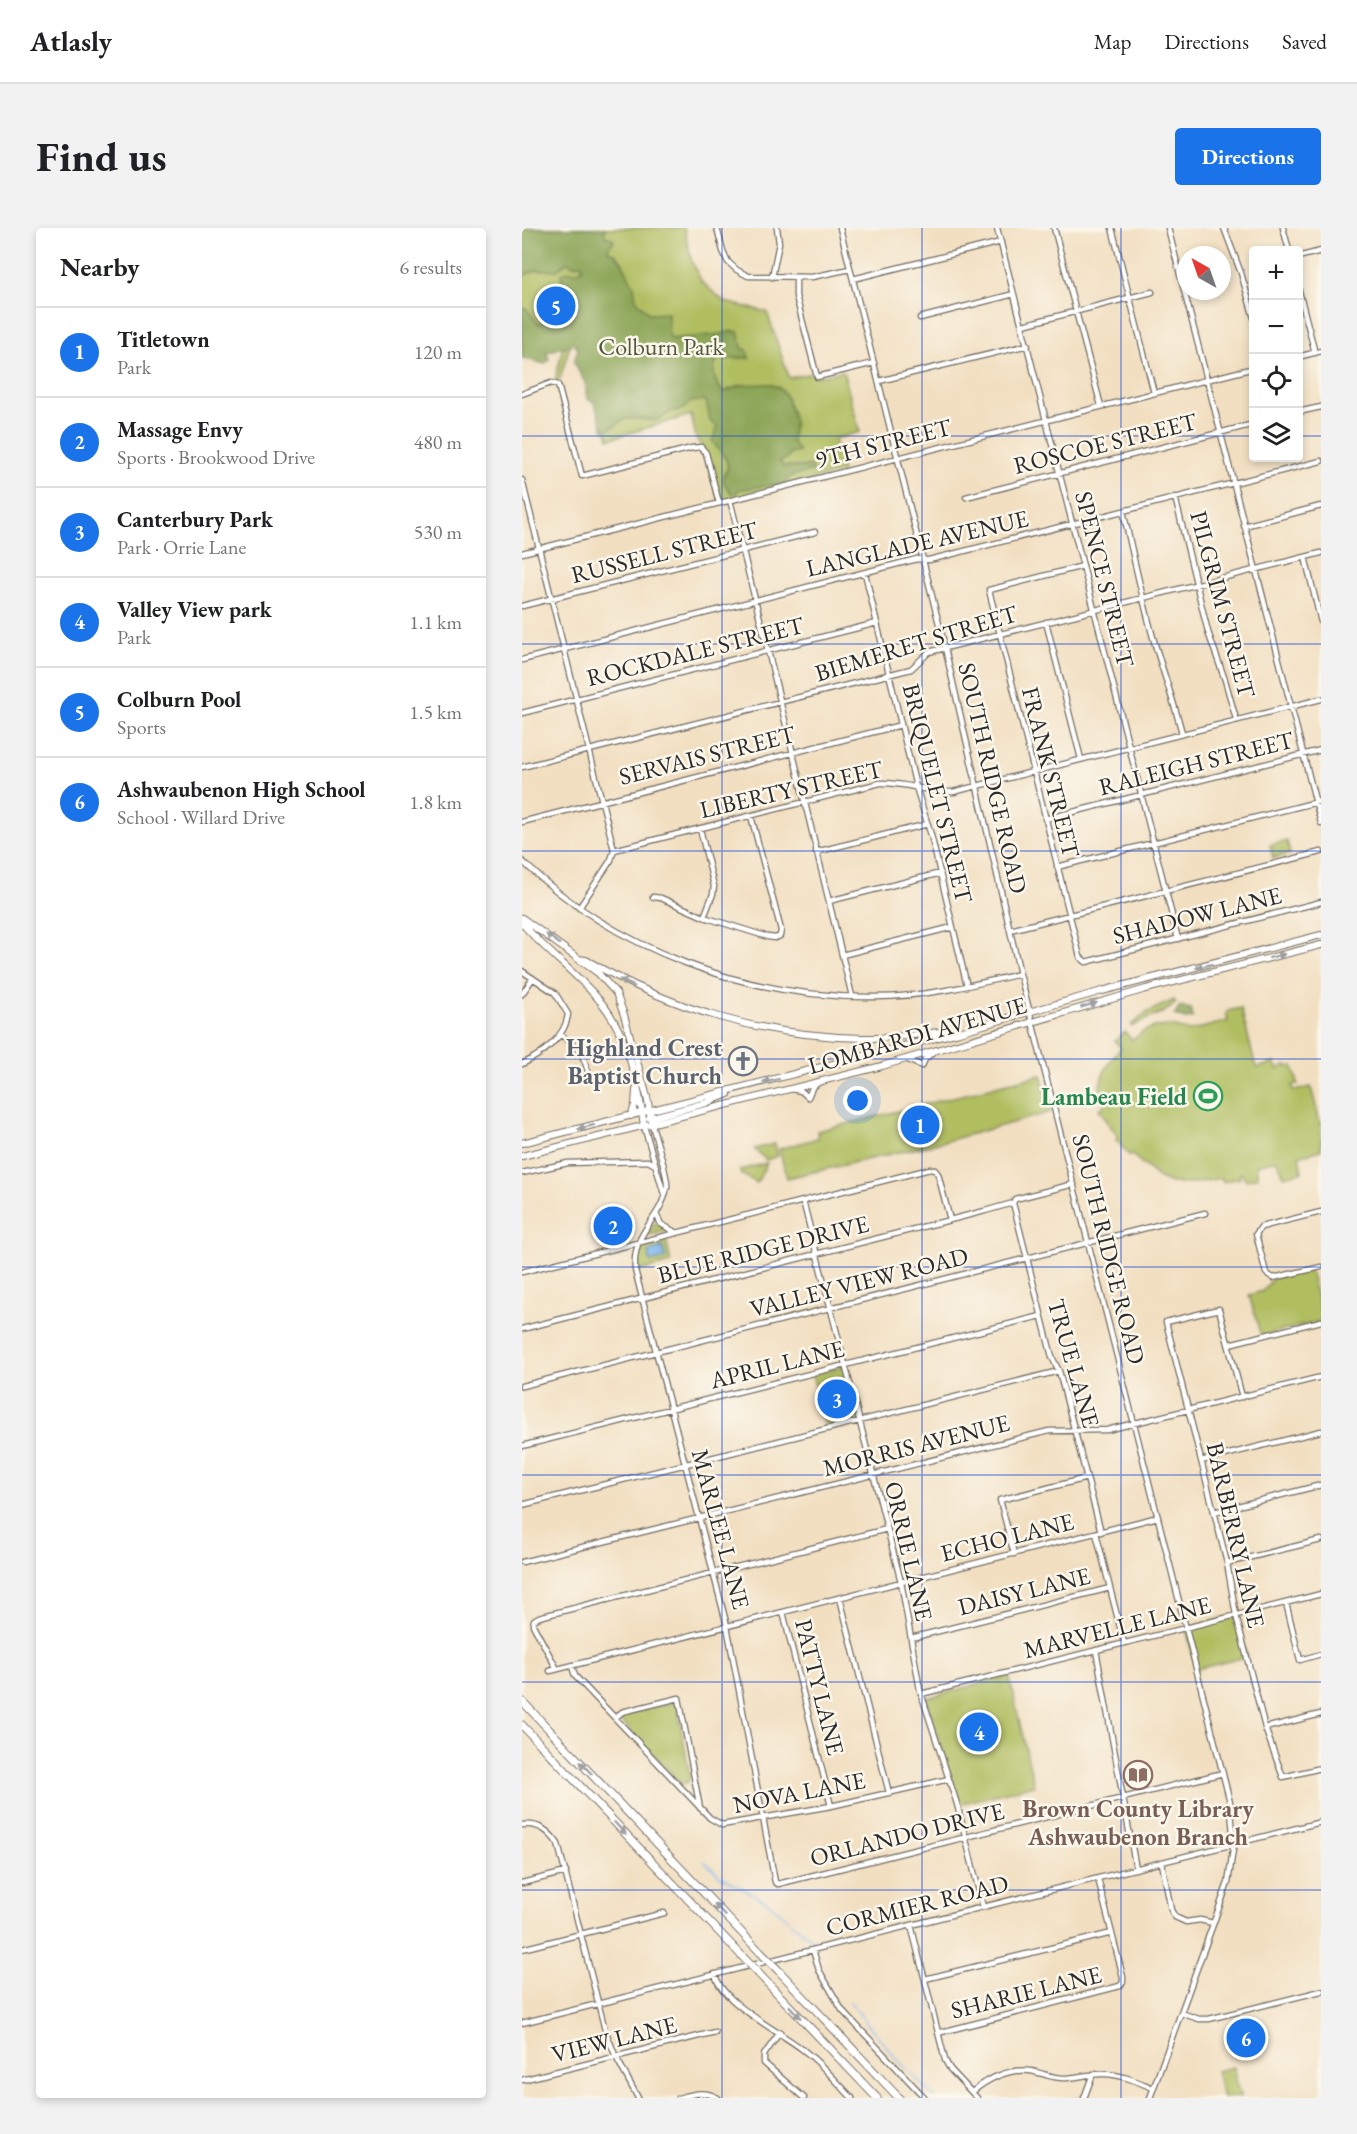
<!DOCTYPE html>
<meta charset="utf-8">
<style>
:root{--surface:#fff;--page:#f2f2f2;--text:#202124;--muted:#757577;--line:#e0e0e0;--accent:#1a73e8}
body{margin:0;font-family:"EB Garamond",serif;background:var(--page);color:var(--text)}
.controls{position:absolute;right:18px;top:18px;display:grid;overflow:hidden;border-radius:6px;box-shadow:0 3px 9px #0003}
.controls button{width:54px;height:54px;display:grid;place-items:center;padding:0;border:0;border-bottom:2px solid var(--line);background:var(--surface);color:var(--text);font:30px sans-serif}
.compass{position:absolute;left:655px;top:18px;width:54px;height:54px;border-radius:50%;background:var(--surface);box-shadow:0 3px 9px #0003;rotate:320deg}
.you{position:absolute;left:336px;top:873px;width:21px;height:21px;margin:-15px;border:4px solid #fff;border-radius:50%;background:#1a73e8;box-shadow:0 0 0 9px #1a73e833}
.badge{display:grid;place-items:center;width:39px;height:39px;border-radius:50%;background:var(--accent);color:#fff;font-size:20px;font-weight:700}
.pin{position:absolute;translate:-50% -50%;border:3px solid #fff;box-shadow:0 2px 6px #0006}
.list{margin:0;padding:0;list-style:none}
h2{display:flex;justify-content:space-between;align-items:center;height:78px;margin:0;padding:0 24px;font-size:26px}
h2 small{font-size:20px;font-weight:400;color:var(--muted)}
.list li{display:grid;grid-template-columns:39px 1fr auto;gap:18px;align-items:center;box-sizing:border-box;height:90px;padding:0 24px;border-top:2px solid var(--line)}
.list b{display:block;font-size:22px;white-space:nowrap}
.list p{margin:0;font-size:20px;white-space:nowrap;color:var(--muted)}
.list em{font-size:20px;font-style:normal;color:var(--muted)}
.icon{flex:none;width:33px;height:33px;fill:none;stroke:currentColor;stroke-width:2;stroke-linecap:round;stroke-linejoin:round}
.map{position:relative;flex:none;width:799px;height:1870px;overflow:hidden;border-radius:6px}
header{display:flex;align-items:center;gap:36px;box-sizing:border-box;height:84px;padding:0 30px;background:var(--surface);border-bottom:2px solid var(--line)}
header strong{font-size:28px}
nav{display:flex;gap:33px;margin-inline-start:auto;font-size:21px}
.intro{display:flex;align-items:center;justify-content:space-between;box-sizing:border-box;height:144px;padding:0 36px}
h1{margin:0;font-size:42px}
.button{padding:15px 27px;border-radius:6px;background:var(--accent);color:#fff;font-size:21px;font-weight:700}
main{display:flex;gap:36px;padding:0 36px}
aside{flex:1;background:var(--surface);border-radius:6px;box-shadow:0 3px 9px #0003}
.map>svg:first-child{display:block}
.green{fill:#b0be61;stroke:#6e7446;stroke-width:1.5}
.forest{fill:#8ca557;stroke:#5c6841;stroke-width:1.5}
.water{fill:#7ab4eb;stroke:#52708b;stroke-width:1.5}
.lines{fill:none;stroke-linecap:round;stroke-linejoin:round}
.stream{stroke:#7ab4eb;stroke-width:1.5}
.minor-casing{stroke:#716a60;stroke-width:7}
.major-casing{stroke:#716a60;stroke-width:8}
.highway-casing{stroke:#716a60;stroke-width:9}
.minor{stroke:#fff;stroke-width:4.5}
.major{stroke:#fff;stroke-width:6}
.highway{stroke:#fff;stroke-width:7}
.highway-bridge-casing{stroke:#716a60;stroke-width:9;stroke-linecap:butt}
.highway-bridge{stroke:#fff;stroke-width:7}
.oneway{fill:#a0a0a0}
.grid{fill:none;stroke:#1d4ed8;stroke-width:1.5;stroke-opacity:0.55}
.labels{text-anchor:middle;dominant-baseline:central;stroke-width:5;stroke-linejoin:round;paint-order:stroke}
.park-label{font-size:24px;fill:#53573b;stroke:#fbf7ec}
.street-label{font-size:24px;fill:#2b2b2b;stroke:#fbf7ec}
.worship-label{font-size:24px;font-weight:bold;fill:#5b616d;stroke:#fbf7ec;text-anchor:end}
.leisure-label{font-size:24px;font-weight:bold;fill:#27864d;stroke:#fbf7ec;text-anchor:end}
.education-label{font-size:24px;font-weight:bold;fill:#785e54;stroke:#fbf7ec}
</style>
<header>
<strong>Atlasly</strong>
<nav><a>Map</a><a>Directions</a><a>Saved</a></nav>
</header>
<div class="intro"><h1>Find us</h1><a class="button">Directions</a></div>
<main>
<aside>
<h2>Nearby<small>6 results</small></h2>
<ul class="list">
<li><span class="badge">1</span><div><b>Titletown</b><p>Park</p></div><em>120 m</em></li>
<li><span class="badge">2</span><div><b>Massage Envy</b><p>Sports · Brookwood Drive</p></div><em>480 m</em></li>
<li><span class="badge">3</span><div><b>Canterbury Park</b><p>Park · Orrie Lane</p></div><em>530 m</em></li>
<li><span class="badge">4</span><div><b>Valley View park</b><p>Park</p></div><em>1.1 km</em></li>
<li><span class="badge">5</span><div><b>Colburn Pool</b><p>Sports</p></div><em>1.5 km</em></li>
<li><span class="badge">6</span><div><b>Ashwaubenon High School</b><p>School · Willard Drive</p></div><em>1.8 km</em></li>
</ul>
</aside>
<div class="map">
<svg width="799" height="1870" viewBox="0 0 799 1870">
<rect width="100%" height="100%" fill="#fbf7ec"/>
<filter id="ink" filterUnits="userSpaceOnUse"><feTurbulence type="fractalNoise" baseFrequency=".0167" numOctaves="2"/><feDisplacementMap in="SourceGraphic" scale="12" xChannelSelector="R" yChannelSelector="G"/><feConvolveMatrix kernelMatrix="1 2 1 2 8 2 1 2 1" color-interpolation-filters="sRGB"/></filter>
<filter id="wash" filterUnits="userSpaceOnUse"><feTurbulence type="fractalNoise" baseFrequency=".008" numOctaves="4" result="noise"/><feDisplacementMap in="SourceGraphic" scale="24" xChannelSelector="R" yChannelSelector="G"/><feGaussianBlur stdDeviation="1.35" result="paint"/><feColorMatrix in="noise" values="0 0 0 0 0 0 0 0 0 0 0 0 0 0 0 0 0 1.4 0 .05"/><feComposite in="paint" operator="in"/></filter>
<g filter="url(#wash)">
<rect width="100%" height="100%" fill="#f2dfc1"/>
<path class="green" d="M0 0H162L170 34 180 54 203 74 245 84 267 150 294 144 295 149 321 143 338 204 312 211 320 244 197 275 184 225 174 210 169 187 87 211 58 112 49 114 36 157 32 156 42 115 0 120Z
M765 613 768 626 751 630 748 617Z
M652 772 654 775C643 787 624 789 610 799L609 797 626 784Z
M719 780 734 840 753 835 755 841 765 837 766 839 771 838 776 856 770 857 772 863 789 859 799 899V922L777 928 780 944 762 948 755 932 734 937 736 949 723 952 720 945 717 946 718 950 701 954 700 950 667 956 649 955 636 949 610 927 608 928 594 912 596 909 577 881 583 878C581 874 579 867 578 864 577 849 588 832 599 820L593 813 603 804 610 812 622 803 633 799 649 798 668 803 706 793 704 786 706 783Z
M519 847 529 884 421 914 265 950 257 921 296 910 295 903C361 887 429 870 493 853L494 855 495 853Z
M253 916 256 928 244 932 232 921Z
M245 935 235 955 219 946 218 942Z
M134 994 145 1003 124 1008V1006Z
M144 1011 149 1035 117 1043 115 1030 117 1019Z
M788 1042 799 1086V1093L739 1108 727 1067 741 1063 751 1050Z
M323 1138 337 1193 304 1201 290 1146Z
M714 1387 725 1429 674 1441 664 1400Z
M487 1448 512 1557 437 1576 404 1470Z
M151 1474 155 1477 168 1549 167 1552 163 1556 157 1554 98 1492 101 1487Z
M711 1839 714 1851 713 1852 719 1869 701 1870 694 1843Z"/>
<path class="forest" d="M0 0H84L82 5 84 9H88L92 12 86 21 87 24 92 25 100 34 112 59 114 72 128 86 146 85V104L149 111 200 106 210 103 216 104 220 120 225 122 227 130 195 131C189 145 192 153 201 164L220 157 247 156 258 160 264 168 272 192 270 213 277 224 268 225 264 231 258 234 261 238 281 239 287 237 292 243 269 248 263 255 216 262 215 265 210 266 202 255V246L206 240 204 231 190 213 196 199 188 193 185 176 182 172 169 174 160 182C155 183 151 182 147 185 143 187 139 191 135 192 124 193 112 188 102 192 93 195 94 200 82 202L72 174 66 171 64 166C66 153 56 145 52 134L56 121 52 116 25 124 27 132 22 136 0 130V81L4 80 16 96 26 93 48 95C54 83 52 72 41 64L39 46 46 43 54 44 61 40 59 36 51 37 45 34 35 42H14L0 48Z
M658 779 669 781 671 790 663 791 652 787Z"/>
<path class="water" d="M31 67 32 73 47 70 51 83 47 84 48 88 39 91 38 86 22 90 18 71Z
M140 1019 144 1030 128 1034 126 1024Z"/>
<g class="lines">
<path class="stream" d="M183 1634 198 1648 248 1676 292 1713
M328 1774 370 1826 413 1870"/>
</g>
</g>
<g filter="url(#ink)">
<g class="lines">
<g class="minor-casing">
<path id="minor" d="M195 0 201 23 206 34 215 42 226 48 290 49 328 41
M318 0 423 420 498 746 708 1574 712 1615 706 1655 628 1870
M475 0 656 711
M532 0 579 178
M590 0 632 165
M646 0 799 595
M702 0 719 45 732 90
M761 0 767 22
M776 29 799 23
M250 49 257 15 255 0
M274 49V68L295 149 352 135
M331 51 479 14
M776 59 793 125
M398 90 492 66
M501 97 630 64
M776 129 799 123
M357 153 506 117
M0 166 29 155 36 157 60 248 170 220 179 219 184 225 197 275
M776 184 799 179
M0 252 92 622
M444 269 732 196
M653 269 686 404 703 452 714 491
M208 272 246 423 330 768
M601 283C611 326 620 370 632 413 641 444 652 474 660 505
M722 298 799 278
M0 325 732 140
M783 329 799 394
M561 338 467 362 558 729 564 734 799 674
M343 345 394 559 409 607 445 758
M0 378 293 304
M524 394 559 531
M0 432 395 331 407 332 799 233
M0 485 355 395
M0 539 389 441 407 424 423 420 799 325
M523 591 799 522
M0 594 379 497
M178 601 192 658 191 666 182 689
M294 624 406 596
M0 633C93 722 226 771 354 769 403 769 451 757 498 746
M535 639 799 573
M131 669 139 670 182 689 246 709 253 710 258 708 259 702 229 588
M307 673 419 645
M57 680 89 632 92 622 358 555C384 554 406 565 431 564L799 471
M488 702 799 624
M320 727 431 699
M0 743 33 765 46 786C44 809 19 827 0 836
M0 766 11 750
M38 806C60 823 61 824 68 851
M386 832 400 838 403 831 411 824
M269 861 279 863 286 869 290 860 296 855
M130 896C133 910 147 949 145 960 138 994 110 1002 113 1042L205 1398 253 1654 256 1656 701 1545
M122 898 142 966
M0 945 46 935 126 933 133 937
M281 973 379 1354 398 1462 435 1576 461 1679
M491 975 530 1129 537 1143 579 1304
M799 984 739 999 734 1006 744 1045 751 1050 799 1039
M134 986 139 996 155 1005
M0 1044 408 941 413 942 416 946 428 992
M0 1101 463 983 491 975 493 971 552 956
M707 1116 799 1093
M0 1158 683 985
M720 1169 697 1081 644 1094 705 1335 714 1387 743 1500 761 1549 799 1540
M0 1218 519 1088
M679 1233 799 1203
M0 1277 537 1143
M692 1284 799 1257
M574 1305 602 1415
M492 1326 478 1272 565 1250
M0 1334 527 1203 585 1202 799 1149
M705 1335 799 1312
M318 1370 367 1565
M764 1375 778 1432 799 1426
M261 1384 309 1578
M389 1410 588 1360
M574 1422 614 1641
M50 1438 53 1448 188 1590 200 1597 309 1578 427 1551
M35 1441 11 1397 12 1392 17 1389 365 1301
M28 1443 636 1289
M399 1466 799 1366
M93 1490 100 1484 157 1470 178 1580
M743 1500 799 1486
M0 1597C17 1595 27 1603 36 1616L83 1802 94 1829 116 1870
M640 1635 649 1682 653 1689 664 1694 678 1692 691 1695
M0 1655 44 1644
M389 1697 423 1832 428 1841 455 1870
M0 1721 142 1685
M291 1722 297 1742 320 1782 403 1870
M193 1746C199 1775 257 1803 280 1821 299 1835 314 1853 330 1870
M403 1751 590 1705
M659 1785 677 1791H687L799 1763
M0 1795 799 1594
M258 1804 242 1827V1835L282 1870
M416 1805 598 1758 601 1754V1749L576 1651
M0 1852 193 1804
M450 1864C467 1850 486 1840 509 1843 520 1845 530 1850 541 1850 555 1850 568 1845 582 1846 599 1846 616 1854 631 1860
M156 1870C171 1866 183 1862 196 1870
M562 1870 571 1846"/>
</g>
<g class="major-casing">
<path id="major" d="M0 690 76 745 94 765 102 787 125 869 130 896
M0 695C23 723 55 745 78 773 105 804 117 859 122 898
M56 731 64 732C152 782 239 808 341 810 370 811 399 806 427 803
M109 888 113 877 114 862
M127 890 184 875 206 866
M0 915 437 804 580 763 799 707
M0 928 360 838 624 761 799 717"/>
</g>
<g class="highway-casing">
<path id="highway" d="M0 1473 238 1724
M0 1497 220 1728
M256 1742 377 1870
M237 1746 355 1870"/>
</g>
<use href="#minor" class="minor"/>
<use href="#major" class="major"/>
<use href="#highway" class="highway"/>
<g class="highway-bridge-casing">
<path id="highway-bridge" d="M238 1724 256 1742
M220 1728 237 1746"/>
</g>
<use href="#highway-bridge" class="highway-bridge"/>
</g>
<defs><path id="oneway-solid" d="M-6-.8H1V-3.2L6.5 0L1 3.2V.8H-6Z" transform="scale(1.5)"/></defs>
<g class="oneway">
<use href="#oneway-solid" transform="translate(31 711) rotate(-143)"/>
<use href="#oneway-solid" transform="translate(755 728) rotate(-14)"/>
<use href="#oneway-solid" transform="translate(682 738) rotate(166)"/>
<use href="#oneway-solid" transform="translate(105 755) rotate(-154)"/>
<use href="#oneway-solid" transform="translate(567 777) rotate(-16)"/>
<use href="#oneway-solid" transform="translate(249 853) rotate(166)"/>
<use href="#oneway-solid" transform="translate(64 899) rotate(166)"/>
<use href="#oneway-solid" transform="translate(64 1540) rotate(-134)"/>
<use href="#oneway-solid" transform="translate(98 1600) rotate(46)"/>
<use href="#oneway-solid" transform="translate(198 1682) rotate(-134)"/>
<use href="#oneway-solid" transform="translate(273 1784) rotate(47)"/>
</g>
</g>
<path class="grid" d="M200 0V1870M400 0V1870M599 0V1870M0 208H732M776 208H799M0 416H799M0 623H799M0 831H799M0 1039H799M0 1247H799M0 1454H799M0 1662H799"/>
<defs>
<g id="church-ring" transform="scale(1.5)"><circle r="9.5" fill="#fbf7ec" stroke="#6b7280" stroke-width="1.5"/><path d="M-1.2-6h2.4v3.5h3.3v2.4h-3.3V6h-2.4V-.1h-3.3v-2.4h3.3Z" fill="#6b7280"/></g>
<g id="stadium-ring" transform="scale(1.5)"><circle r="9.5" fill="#fbf7ec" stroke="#2e9e5b" stroke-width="1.5"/><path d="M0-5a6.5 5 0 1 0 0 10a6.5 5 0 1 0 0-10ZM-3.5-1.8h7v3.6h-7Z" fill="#2e9e5b"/></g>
<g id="library-ring" transform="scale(1.5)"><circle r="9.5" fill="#fbf7ec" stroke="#8d6e63" stroke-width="1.5"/><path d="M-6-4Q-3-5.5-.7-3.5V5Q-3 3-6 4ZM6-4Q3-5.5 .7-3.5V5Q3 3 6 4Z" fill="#8d6e63"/></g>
</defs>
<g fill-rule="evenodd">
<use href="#church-ring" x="221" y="833"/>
<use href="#stadium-ring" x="686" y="868"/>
<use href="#library-ring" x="616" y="1547"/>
</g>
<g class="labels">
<g class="park-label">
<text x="139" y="118">Colburn Park</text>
</g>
<g class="street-label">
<text transform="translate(361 215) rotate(-14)">9TH STREET</text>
<text transform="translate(583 215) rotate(-14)">ROSCOE STREET</text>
<text transform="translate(395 315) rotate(-13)">LANGLADE AVENUE</text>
<text transform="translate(142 324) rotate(-14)">RUSSELL STREET</text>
<text transform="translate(583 351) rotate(76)">SPENCE STREET</text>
<text transform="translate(701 376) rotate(75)">PILGRIM STREET</text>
<text transform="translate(394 415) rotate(-17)">BIEMERET STREET</text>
<text transform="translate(173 423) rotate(-14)">ROCKDALE STREET</text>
<text transform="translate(185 527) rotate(-14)">SERVAIS STREET</text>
<text transform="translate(674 535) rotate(-14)">RALEIGH STREET</text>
<text transform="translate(529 544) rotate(76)">FRANK STREET</text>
<text transform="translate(471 550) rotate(77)">SOUTH RIDGE ROAD</text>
<text transform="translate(269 561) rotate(-13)">LIBERTY STREET</text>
<text transform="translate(416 565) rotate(76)">BRIQUELET STREET</text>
<text transform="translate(675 687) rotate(-14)">SHADOW LANE</text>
<text transform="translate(395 807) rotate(-16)">LOMBARDI AVENUE</text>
<text transform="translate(241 1021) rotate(-14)">BLUE RIDGE DRIVE</text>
<text transform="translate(587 1021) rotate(76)">SOUTH RIDGE ROAD</text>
<text transform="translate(337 1054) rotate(-14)">VALLEY VIEW ROAD</text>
<text transform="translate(552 1135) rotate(74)">TRUE LANE</text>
<text transform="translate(255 1136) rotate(-14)">APRIL LANE</text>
<text transform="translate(394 1217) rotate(-14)">MORRIS AVENUE</text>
<text transform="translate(199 1301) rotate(75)">MARLEE LANE</text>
<text transform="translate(714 1307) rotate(77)">BARBERRY LANE</text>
<text transform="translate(485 1309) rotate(-14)">ECHO LANE</text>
<text transform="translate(387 1323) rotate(77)">ORRIE LANE</text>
<text transform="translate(502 1363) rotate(-14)">DAISY LANE</text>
<text transform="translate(595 1399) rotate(-14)">MARVELLE LANE</text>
<text transform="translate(298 1459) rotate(76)">PATTY LANE</text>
<text transform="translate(277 1564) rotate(-11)">NOVA LANE</text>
<text transform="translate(385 1606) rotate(-14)">ORLANDO DRIVE</text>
<text transform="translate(395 1677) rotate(-14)">CORMIER ROAD</text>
<text transform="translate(504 1764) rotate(-14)">SHARIE LANE</text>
<text transform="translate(92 1811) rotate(-14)">VIEW LANE</text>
</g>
<g class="worship-label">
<text x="200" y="819">Highland Crest<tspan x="200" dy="28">Baptist Church</tspan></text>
</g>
<g class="leisure-label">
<text x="665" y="868">Lambeau Field</text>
</g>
<g class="education-label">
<text x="616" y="1580">Brown County Library<tspan x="616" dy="28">Ashwaubenon Branch</tspan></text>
</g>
</g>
</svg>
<div class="controls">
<button>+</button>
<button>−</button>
<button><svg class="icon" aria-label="locate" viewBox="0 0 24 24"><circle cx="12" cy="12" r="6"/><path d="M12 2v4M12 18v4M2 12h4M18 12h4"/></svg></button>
<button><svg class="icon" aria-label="layers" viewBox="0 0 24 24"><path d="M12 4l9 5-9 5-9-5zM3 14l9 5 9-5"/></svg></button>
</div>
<svg class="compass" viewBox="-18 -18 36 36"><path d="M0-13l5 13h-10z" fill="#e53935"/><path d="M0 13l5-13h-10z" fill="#757577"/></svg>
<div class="you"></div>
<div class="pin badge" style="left:398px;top:897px">1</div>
<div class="pin badge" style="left:91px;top:998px">2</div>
<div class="pin badge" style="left:315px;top:1171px">3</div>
<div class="pin badge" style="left:457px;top:1504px">4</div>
<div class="pin badge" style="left:34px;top:78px">5</div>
<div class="pin badge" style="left:724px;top:1810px">6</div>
</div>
</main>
